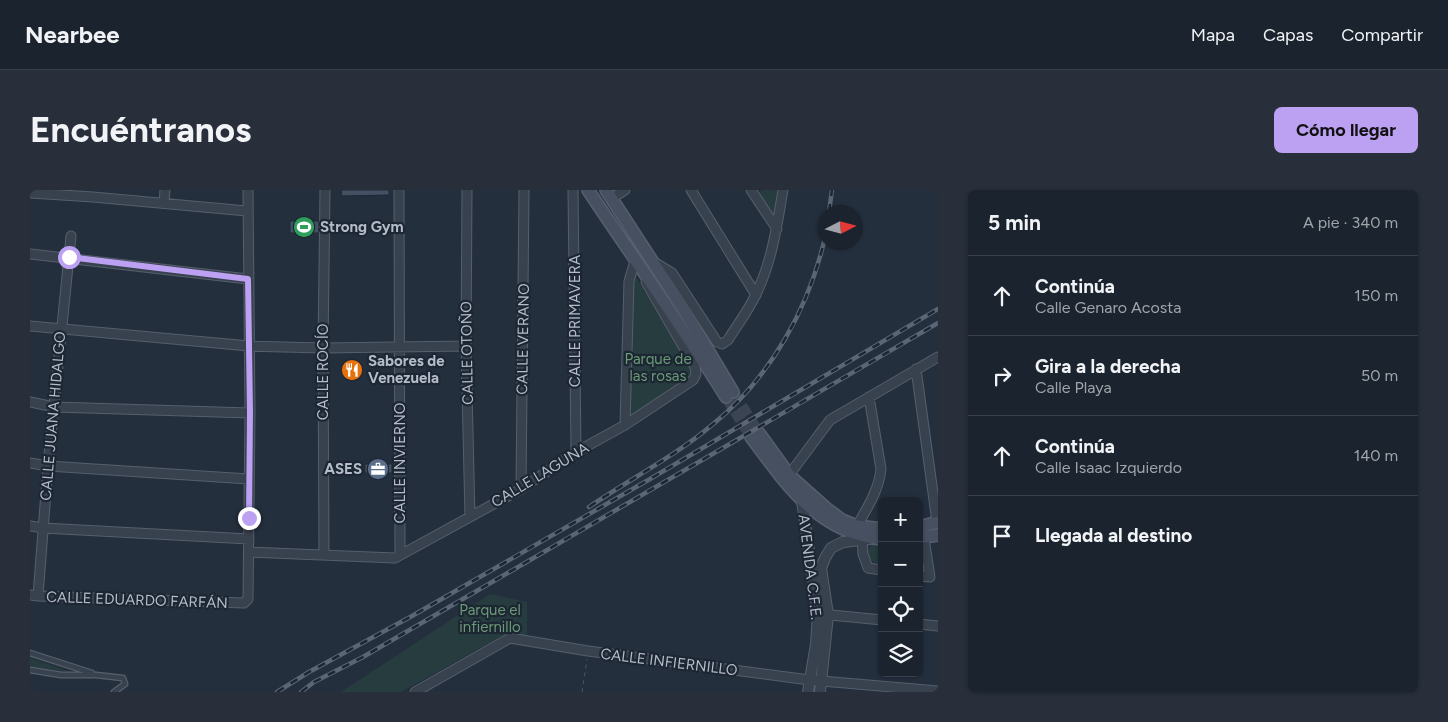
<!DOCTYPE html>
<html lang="es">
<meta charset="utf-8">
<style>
:root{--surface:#1b232e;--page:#282f3a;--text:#f1f3f6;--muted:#a0a4aa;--line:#39404a;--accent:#bca0f2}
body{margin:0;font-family:Figtree,sans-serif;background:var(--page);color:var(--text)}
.controls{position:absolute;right:15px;bottom:15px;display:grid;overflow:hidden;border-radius:8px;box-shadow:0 1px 4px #0004}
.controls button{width:45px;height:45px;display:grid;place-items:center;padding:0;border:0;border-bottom:1px solid var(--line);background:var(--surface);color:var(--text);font:25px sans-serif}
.compass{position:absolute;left:788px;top:15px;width:45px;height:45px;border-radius:50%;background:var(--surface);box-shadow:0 1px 4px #0004;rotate:84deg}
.stop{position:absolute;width:15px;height:15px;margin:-11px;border:4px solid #bca0f2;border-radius:50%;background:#fff}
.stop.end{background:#bca0f2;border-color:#fff;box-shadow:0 1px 5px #0008}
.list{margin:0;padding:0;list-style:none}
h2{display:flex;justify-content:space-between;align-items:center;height:65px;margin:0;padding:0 20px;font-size:21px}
h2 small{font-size:16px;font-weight:400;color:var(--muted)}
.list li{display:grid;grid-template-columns:32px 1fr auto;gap:15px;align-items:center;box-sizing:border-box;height:80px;padding:0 20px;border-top:1px solid var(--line)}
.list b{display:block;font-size:19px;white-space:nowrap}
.list p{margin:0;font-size:16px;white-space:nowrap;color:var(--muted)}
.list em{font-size:16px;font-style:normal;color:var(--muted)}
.icon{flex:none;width:28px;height:28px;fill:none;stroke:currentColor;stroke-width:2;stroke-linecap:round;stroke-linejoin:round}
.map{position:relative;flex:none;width:908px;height:502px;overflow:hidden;border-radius:8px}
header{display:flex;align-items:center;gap:30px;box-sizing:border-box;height:70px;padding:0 25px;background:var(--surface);border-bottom:1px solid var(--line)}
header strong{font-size:24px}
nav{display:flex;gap:28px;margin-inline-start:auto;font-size:18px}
.intro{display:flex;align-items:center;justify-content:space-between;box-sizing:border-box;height:120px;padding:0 30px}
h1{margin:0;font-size:35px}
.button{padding:12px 22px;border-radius:8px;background:var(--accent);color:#111;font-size:18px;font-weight:700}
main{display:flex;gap:30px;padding:0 30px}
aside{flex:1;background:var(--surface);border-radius:8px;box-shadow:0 1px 4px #0004}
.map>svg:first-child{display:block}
.green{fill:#263c3f}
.building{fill:#455162;stroke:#1f2835}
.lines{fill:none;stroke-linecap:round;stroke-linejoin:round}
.secondary-tunnel{stroke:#3a4453;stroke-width:11;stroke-dasharray:11 5.5;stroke-linecap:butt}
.service-casing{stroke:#565f6c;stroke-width:7}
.minor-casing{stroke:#565f6c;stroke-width:11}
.tertiary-casing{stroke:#565f6c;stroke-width:12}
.secondary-casing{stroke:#565f6c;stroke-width:14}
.path{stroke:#44595c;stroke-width:1;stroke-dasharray:4 4;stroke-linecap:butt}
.service{stroke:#38414e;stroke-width:4.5}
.minor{stroke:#38414e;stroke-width:9}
.tertiary{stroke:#38414e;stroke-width:10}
.secondary{stroke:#465061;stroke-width:11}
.rail-casing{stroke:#5a6575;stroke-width:4.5}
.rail{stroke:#1d2633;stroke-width:2.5;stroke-dasharray:8;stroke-linecap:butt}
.route{stroke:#bca0f2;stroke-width:6}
.labels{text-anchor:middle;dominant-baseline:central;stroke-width:4.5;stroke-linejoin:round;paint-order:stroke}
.poi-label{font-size:15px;font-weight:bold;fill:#b4bcc9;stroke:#1d2633;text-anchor:start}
.street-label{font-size:15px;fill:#b4bcc9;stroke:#1d2633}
.park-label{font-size:15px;fill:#6b9a76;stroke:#1d2633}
</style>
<header>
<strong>Nearbee</strong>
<nav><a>Mapa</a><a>Capas</a><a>Compartir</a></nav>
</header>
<div class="intro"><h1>Encuéntranos</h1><a class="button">Cómo llegar</a></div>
<main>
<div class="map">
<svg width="908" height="502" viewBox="0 0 908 502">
<rect width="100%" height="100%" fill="#242f3e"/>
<path class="green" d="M732 0H747L744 30 727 4Z
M604 84 665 185 600 227Z
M889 352H892L896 383 889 382Z
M842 354H852V375L845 373 837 367V361Z
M460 404 497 412V447L472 446 371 502H311Z
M0 468 41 482 0 477Z"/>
<path class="building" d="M311 0H359V5L312 6Z
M260 31H289V43H260Z
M315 170H329V190H316Z
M335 274H362V283H335Z"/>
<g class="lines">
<path class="secondary-tunnel" d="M703 202 729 243
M696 207 721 247"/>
<g class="service-casing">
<path id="service" d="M0 463 62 483
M0 480 31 485H66L93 488 95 494 84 502"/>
</g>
<g class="minor-casing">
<path id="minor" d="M369 0 370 365
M437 0 436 156 440 327
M543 0 546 262
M661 0 726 105
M721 0 747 39
M0 3 63 7 217 21
M582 8 595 0
M134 13 135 0
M0 64 218 89
M624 72 642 83 687 152 692 154 698 150C707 135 719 120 726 104 742 72 747 35 753 0
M0 136 219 156 293 158 436 156
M886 179 907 332
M0 212 24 217 220 223
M595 235 599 91 605 71
M0 273 18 276 219 289
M762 281 800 230 908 167
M491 299 494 0
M0 336 13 338 219 349
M827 336C837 318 849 300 851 279L839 207
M832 349 833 364 838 378 852 380
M220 362 365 368 491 299 546 262 595 235 663 190 666 184 665 177 616 92
M294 364 293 158 295 0
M889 386 900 387 894 348
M0 405 8 406 214 413 218 409 220 223 218 0
M8 406 18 276 41 46
M791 424 852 430
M889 434 908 436
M385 502 480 448 558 461 780 490 908 501"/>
</g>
<g class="tertiary-casing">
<path id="tertiary" d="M772 311 788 424 786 454 778 502
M790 502 798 425 791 378 795 368 801 358 813 352 839 349"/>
</g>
<g class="secondary-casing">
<path id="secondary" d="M558 0C604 69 652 136 696 207
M576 0 654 120 703 202
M729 243 760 286 796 318 812 330 827 336 852 339
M721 247C755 293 789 344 852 349
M889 337 908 332
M889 348 908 345"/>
</g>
<path class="path" d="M552 502 557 469"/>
<use href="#service" class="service"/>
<use href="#minor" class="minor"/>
<use href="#tertiary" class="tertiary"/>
<use href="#secondary" class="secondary"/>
<g class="rail-casing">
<path id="rail" d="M799 22 802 0
M559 317C600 289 644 267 682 235 741 187 780 117 796 43
M247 502 279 482 382 426 620 289 908 119
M271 502 284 492 333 467 908 133"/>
</g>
<use href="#rail" class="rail"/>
</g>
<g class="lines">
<path class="route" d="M39 67 218 89 220 223 219 328"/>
</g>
<defs>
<g id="stadium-disc" transform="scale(1.125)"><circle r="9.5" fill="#2e9e5b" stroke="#1d2633"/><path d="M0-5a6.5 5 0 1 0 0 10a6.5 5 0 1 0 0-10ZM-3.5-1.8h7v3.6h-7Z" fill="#fff"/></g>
<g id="restaurant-disc" transform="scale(1.125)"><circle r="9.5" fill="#e8710a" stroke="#1d2633"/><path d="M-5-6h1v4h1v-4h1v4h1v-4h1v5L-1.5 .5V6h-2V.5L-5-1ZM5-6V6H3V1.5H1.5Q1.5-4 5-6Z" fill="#fff"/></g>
<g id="office-disc" transform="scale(1.125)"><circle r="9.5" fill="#5c6f8a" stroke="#1d2633"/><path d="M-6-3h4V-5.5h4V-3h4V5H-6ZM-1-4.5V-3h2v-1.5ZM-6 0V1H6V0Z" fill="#fff"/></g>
</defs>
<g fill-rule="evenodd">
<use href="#stadium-disc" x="274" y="37"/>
<use href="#restaurant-disc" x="322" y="180"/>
<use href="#office-disc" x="348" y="279"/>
</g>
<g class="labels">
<g class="poi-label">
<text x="290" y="37">Strong Gym</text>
<text x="338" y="171">Sabores de<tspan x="338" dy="17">Venezuela</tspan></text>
<text x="332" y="279" text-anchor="end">ASES</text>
</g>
<g class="street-label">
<text transform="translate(545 131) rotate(-90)">CALLE PRIMAVERA</text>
<text transform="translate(493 149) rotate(-89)">CALLE VERANO</text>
<text transform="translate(437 163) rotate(-91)">CALLE OTOÑO</text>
<text transform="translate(293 182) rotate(-90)">CALLE ROCÍO</text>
<text transform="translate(23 226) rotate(-85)">CALLE JUANA HIDALGO</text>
<text transform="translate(370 273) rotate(-90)">CALLE INVIERNO</text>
<text transform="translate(510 285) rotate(-31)">CALLE LAGUNA</text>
<text transform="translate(780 377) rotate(83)">AVENIDA C.F.E.</text>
<text transform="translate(107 410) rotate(2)">CALLE EDUARDO FARFÁN</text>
<text transform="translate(639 472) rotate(7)">CALLE INFIERNILLO</text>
</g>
<g class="park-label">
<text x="628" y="169">Parque de<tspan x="628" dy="17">las rosas</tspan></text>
<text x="460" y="420">Parque el<tspan x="460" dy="17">infiernillo</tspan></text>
</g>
</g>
</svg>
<div class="controls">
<button>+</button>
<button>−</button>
<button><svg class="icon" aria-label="locate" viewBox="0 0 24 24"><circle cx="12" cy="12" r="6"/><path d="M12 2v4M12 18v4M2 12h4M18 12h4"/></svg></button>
<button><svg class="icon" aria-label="layers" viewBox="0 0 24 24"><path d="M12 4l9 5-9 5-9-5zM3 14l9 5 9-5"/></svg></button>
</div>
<svg class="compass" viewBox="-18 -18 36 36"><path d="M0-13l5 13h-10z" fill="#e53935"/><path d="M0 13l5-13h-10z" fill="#a0a4aa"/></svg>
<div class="stop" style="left:39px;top:67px"></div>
<div class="stop end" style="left:219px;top:328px"></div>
</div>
<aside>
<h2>5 min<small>A pie · 340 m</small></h2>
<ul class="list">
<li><svg class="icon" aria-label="ahead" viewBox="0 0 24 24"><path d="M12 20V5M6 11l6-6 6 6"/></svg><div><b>Continúa</b><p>Calle Genaro Acosta</p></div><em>150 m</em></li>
<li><svg class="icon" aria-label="right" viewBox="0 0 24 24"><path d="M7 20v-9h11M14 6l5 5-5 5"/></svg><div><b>Gira a la derecha</b><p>Calle Playa</p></div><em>50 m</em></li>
<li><svg class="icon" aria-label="ahead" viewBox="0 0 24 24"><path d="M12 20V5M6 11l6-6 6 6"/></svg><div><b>Continúa</b><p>Calle Isaac Izquierdo</p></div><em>140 m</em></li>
<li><svg class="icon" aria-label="arrive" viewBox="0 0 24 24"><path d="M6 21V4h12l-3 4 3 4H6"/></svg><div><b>Llegada al destino</b></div></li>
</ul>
</aside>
</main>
